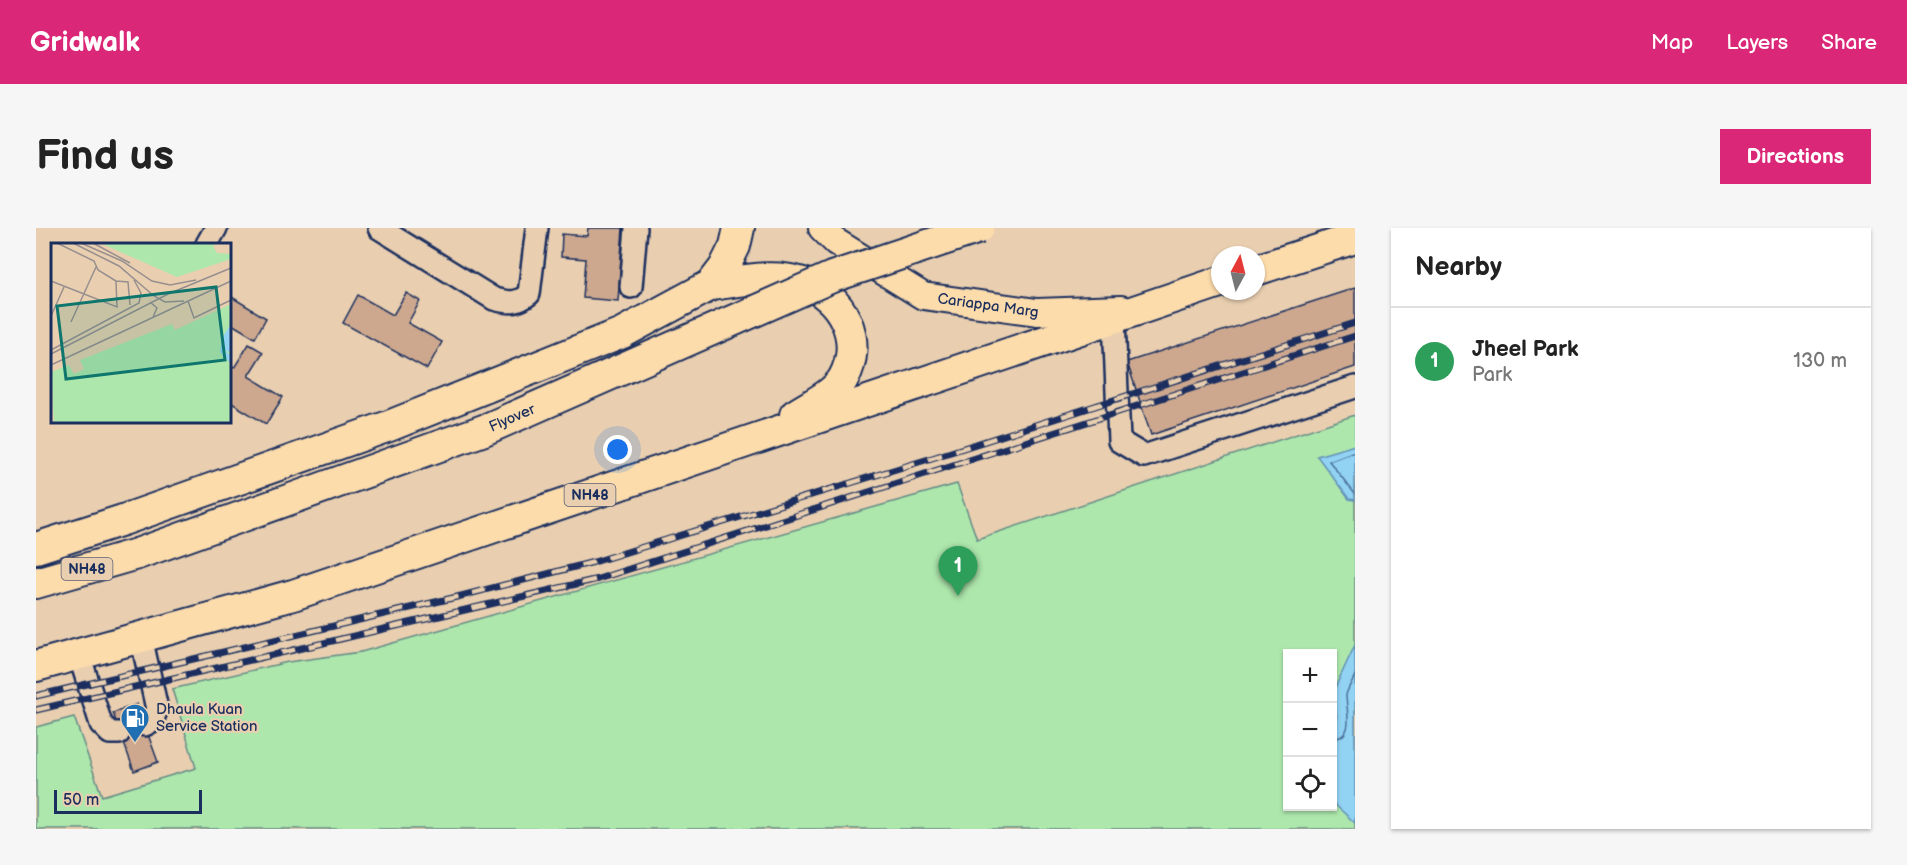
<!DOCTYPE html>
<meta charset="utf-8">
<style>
:root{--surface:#fff;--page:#f6f6f6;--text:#222;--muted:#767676;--line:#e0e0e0;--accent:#db2777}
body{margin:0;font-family:"Balsamiq Sans",sans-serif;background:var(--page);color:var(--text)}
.controls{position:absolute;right:18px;bottom:18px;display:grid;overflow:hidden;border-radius:0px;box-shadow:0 2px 4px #0004}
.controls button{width:54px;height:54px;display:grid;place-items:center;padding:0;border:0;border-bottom:2px solid var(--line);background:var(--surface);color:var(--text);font:30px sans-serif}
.compass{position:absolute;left:1175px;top:18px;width:54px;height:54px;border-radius:50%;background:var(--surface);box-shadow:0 2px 4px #0004;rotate:7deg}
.scale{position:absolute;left:18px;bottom:15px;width:148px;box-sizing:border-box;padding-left:6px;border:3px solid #1b2f5e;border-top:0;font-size:16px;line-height:21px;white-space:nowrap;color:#1b2f5e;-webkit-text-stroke:4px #e9cfb0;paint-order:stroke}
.you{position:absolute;left:582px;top:222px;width:21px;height:21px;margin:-15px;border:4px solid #fff;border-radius:50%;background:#1a73e8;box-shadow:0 0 0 9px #1a73e833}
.badge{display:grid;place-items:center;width:39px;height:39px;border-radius:50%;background:var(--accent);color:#fff;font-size:20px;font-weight:700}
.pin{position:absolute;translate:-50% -50px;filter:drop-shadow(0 2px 3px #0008)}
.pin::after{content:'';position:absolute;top:32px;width:21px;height:18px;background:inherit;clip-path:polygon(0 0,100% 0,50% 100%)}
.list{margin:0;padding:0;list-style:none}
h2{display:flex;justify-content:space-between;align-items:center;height:78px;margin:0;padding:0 24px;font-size:26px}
h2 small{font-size:20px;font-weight:400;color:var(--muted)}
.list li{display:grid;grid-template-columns:39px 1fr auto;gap:18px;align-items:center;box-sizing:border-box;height:108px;padding:0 24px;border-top:2px solid var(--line)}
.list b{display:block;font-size:22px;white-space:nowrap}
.list p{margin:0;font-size:20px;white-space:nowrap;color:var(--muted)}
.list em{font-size:20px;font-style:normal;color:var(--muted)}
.icon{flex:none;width:33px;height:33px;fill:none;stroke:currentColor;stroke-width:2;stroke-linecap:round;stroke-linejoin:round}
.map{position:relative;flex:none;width:1319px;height:601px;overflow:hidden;border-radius:0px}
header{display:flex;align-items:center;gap:36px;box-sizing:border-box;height:84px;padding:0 30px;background:var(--accent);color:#fff}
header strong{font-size:28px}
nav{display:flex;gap:33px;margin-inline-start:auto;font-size:21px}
.intro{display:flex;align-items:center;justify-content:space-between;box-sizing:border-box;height:144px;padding:0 36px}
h1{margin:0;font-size:42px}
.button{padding:15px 27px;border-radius:0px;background:var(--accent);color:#fff;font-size:21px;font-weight:700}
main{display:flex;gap:36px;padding:0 36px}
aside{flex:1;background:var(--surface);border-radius:0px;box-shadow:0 2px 4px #0004}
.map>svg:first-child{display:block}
.green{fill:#ade7ac;stroke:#648b85;stroke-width:1.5;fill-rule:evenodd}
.water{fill:#92d2f3;stroke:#6291b7;stroke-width:1.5}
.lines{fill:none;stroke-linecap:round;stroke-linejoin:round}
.shore{stroke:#4b709a;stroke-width:1.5}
.building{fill:#cda88e;stroke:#1b2f5e;stroke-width:1.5}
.minor-casing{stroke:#1b2f5e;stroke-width:26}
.major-casing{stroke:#1b2f5e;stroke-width:30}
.highway-casing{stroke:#1b2f5e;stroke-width:34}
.minor{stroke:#e9cfb0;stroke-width:21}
.major{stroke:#fddcac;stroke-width:26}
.highway{stroke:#fddcac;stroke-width:30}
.rail-casing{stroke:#1b2f5e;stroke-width:7}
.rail{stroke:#e9cfb0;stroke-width:4.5;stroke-dasharray:14;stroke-linecap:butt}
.highway-bridge-casing{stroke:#1b2f5e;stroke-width:34;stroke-linecap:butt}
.highway-bridge{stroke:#fddcac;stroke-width:30}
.labels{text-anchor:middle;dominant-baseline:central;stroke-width:4.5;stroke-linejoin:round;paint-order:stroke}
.shield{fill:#e9cfb0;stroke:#595f77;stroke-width:1.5}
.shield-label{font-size:14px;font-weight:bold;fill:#1b2f5e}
.street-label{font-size:15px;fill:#1b2f5e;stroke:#e9cfb0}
.poi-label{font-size:15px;fill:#1b2f5e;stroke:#e9cfb0;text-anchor:start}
.inset-road{fill:none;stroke:#978f8f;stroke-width:1.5}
.view{fill:#0f766e;fill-opacity:0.15;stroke:#0f766e;stroke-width:3}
.inset-edge{fill:none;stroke:#1b2f5e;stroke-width:3}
</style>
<header>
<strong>Gridwalk</strong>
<nav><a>Map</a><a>Layers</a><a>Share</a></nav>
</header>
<div class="intro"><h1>Find us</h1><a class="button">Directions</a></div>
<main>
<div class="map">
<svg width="1319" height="601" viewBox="0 0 1319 601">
<rect width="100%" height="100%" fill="#e9cfb0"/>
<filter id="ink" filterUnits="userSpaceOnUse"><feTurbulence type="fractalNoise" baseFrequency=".0167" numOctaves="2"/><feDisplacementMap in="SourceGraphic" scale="12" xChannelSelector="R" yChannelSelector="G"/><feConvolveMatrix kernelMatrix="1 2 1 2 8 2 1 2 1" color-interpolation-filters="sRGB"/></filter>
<g filter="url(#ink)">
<path class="green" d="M1319 187V601H0V499L38 489 66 568 160 540 136 461 252 434 325 424 921 256 941 311ZM1252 425H1296V578H1252Z"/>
<path class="water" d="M1319 217V272L1313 271 1281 228Z
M1319 417V595L1296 574 1297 507 1301 492 1298 462Z"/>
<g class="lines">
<path class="shore" d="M1319 223 1293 233 1319 266
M1296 511C1319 510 1311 484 1310 469 1309 464 1317 453 1319 447"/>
</g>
<path class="building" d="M552 0H587L582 73 547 70 550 31 525 29 526 6 551 8Z
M1319 60V139L1115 207 1091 134Z
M370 65 384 73 372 95 406 114 391 141 307 95 322 67 357 87Z
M194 68 230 90 219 110 194 95Z
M213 116 227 124 212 148 247 169 230 196 194 174V137L198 140Z
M101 476 122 534 98 543 77 485Z"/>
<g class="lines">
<g class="minor-casing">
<path id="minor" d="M343 0 458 71C473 75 481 76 493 66L501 0
M171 16 180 0
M595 59 600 0
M1078 90 1083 213 1108 228 1319 159
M105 409 121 481 116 493 109 497
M43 426 65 496 74 505H83"/>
</g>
<g class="major-casing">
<g id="major">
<path id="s1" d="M786 0 800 14 887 68 1001 84 1085 81"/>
</g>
</g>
<g class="highway-casing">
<path id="highway" d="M1220 42 1319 10
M675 57C705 53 737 45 767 55 806 67 829 112 807 151 797 167 774 177 759 187
M0 320 87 292 353 198 586 105 675 57 688 40 699 18 703 0
M0 355 101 326
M0 438 257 367 1184 54"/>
</g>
<use href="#minor" class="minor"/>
<use href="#major" class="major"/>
<use href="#highway" class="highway"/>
<g class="rail-casing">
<path id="rail" d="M0 468 425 368 558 334 896 230 1319 95
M0 482 562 351 1319 108"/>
</g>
<use href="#rail" class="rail"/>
<g class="highway-bridge-casing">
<g id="highway-bridge">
<path id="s2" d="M101 326 448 202 796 49 943 0"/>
</g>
</g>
<use href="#highway-bridge" class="highway-bridge"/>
</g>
</g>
<defs>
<g id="fuel-pin" transform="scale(1.5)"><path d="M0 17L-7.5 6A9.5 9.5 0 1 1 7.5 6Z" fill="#1f6fb2" stroke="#e9cfb0"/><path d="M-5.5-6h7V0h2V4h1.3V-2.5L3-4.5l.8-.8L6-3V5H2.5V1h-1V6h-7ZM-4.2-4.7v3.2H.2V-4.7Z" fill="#fff"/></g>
</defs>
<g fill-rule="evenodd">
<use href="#fuel-pin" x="99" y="490"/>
</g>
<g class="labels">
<g class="shield">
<rect x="528.5" y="256" width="51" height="22" rx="4.5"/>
<rect x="25.5" y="330" width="51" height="22" rx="4.5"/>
</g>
<g class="shield-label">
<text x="554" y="267">NH48</text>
<text x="51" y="341">NH48</text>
</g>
<g class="street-label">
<text stroke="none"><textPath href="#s1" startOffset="188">Cariappa Marg</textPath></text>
<text stroke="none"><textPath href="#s2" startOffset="399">Flyover</textPath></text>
</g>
<g class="poi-label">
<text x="120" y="481">Dhaula Kuan<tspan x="120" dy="17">Service Station</tspan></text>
</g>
</g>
<g transform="translate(15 15)">
<rect width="180" height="180" fill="#e9cfb0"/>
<path d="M49 0H167L162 3 166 10 180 11V16L126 34ZM180 61V180H3L0 129 18 122 23 131 33 126 29 117 121 81 124 87Z" fill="#ade7ac"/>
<path d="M180 81V109L173 108 180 112V121L169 109 171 95Z" fill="#92d2f3"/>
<path class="inset-road" d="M22 0 68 23 103 53 114 59 133 58M30 0 71 18 101 38 119 42 145 37M42 0 79 20M0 38 66 64 65 38 47 27 43 18 6 0M65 38 77 39 79 62M137 58 143 75 180 57M99 59 106 65 102 74M0 73 13 44M20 79 45 24M0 107 88 60 90 50 83 37M0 111 117 51 180 25M0 122 180 38"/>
<path class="view" d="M165 44 174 117 15 136 6 63Z"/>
<rect width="180" height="180" class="inset-edge"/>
</g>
</svg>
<div class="controls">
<button>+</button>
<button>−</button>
<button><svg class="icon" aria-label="locate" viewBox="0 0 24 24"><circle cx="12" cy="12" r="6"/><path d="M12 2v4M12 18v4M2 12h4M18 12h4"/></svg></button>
</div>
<svg class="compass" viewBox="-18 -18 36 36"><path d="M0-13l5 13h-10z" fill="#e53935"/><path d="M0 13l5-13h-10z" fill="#767676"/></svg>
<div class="scale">50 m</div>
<div class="you"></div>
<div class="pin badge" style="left:922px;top:368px;background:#2e9e5b">1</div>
</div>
<aside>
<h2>Nearby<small></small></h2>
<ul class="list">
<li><span class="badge" style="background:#2e9e5b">1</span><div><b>Jheel Park</b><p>Park</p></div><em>130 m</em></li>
</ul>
</aside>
</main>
